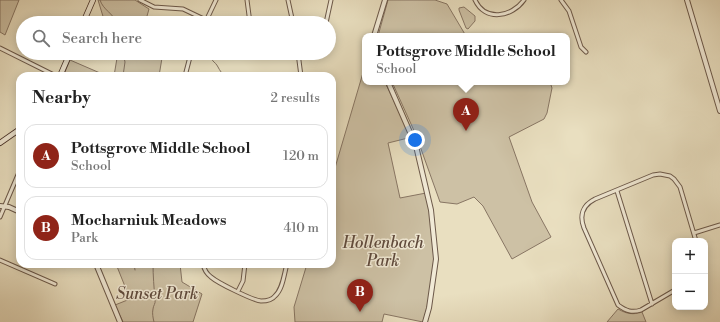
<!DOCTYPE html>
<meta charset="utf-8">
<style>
:root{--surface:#fff;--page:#f2f2f2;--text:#222;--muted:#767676;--line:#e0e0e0;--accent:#8f2418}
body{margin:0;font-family:"Libre Bodoni",serif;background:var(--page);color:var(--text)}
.controls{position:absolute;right:12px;bottom:12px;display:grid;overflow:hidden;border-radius:8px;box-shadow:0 2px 10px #0003}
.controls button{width:36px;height:36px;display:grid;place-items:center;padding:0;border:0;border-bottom:1px solid var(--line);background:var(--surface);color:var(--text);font:20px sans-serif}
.you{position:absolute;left:415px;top:140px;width:14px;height:14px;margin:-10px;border:3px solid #fff;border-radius:50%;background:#1a73e8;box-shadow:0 0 0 6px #1a73e833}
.badge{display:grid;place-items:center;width:26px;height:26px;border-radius:50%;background:var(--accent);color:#fff;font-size:13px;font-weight:700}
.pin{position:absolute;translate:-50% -33px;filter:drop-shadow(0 1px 2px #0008)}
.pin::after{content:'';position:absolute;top:21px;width:14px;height:12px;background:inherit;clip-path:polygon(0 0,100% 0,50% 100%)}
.popup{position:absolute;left:362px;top:33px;width:208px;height:52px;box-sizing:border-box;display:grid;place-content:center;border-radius:8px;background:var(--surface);filter:drop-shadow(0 1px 3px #0005);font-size:13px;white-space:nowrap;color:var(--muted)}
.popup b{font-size:15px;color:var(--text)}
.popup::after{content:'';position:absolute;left:50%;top:100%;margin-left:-8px;border:8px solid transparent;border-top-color:var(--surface)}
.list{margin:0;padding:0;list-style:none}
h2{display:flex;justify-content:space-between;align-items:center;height:52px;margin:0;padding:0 16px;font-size:17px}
h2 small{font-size:13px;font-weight:400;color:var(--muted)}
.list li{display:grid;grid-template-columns:26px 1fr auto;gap:12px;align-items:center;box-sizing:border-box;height:64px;margin:0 8px 8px;padding:0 8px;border:1px solid var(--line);border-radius:12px}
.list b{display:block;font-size:15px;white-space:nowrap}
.list p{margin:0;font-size:13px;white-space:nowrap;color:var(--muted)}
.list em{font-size:13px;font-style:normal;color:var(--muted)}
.icon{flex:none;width:22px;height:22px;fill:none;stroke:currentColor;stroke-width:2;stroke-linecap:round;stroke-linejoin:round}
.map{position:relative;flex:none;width:720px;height:322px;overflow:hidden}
.search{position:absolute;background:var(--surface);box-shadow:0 2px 10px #0003;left:16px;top:16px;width:320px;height:44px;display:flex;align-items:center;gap:10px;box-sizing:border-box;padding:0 14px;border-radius:22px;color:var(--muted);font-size:15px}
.panel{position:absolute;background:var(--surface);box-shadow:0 2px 10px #0003;left:16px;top:72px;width:320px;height:196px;border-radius:12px}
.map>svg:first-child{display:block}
.green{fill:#cdc1a5;stroke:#887664}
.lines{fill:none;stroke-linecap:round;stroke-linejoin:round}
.stream{stroke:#857361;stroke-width:1}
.minor-casing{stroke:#6c594a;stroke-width:5}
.tertiary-casing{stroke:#6c594a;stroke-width:6}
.secondary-casing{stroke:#432c23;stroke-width:6}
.minor{stroke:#f1ead6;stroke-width:3}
.tertiary{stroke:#f1ead6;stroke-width:4}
.secondary{stroke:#f1ead6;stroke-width:4.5}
.labels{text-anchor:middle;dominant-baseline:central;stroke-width:3;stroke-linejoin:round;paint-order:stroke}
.park-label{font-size:16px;font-style:italic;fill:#5f4a3d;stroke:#f1ead6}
</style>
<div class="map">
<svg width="720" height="322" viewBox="0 0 720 322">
<rect width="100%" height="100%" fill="#e9dfc0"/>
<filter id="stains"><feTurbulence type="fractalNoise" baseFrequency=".005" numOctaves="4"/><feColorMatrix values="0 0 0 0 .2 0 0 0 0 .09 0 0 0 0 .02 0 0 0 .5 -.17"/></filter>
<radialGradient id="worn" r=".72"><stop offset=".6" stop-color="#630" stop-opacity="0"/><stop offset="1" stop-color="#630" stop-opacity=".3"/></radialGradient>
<path class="green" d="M0 0H19L5 35 0 32Z
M98 0H135L149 9 145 23H105Z
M388 0H435L447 4 466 36H378Z
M464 7 475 16V21L468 29 466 28 459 10V8Z
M115 53H188L186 58 172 53 162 58 159 76H114L117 58Z
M70 60 107 76H75L65 72Z
M365 66V82H385L409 134 407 135 408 138 388 143 400 198 426 193 430 213 434 259 428 304 423 322 384 314 382 322H295L294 307 307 264H332V178Z
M392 82H550L552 88 547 113 544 119 509 137 532 202 551 237 512 259 483 206 474 197 457 204 440 202 416 135Z
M116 264H180L182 282 202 294 193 322H123L115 305 130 299Z
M618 309C627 314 633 315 642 312L646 322H607Z"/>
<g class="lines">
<path class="stream" d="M100 0C103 10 113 13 117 23
M209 53C210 61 215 61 218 67 220 71 222 73 224 76
M123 76 125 62 123 53
M134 264 135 270
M153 264C153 276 154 287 155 300 156 303 153 306 153 309 152 313 153 318 154 322"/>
<g class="minor-casing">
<path id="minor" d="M140 0 154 7 183 9 206 20
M247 0 250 23
M288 0 293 23
M475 0C485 22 512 17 524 0
M561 0 569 11 581 47 586 52
M205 23 216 0
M326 23 331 0
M0 48 56 76
M298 53 301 76
M185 76 191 53
M617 191 652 304
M0 217 20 170
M694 233 720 225
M0 260 55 284
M203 264C204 269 207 274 211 277 218 283 252 300 261 301 266 301 272 300 275 296 283 289 284 274 287 264
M675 290 641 310C632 313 626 311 618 305L584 228C579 215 583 205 595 199L653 175 660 174 670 176 674 179 680 187 696 241
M238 291 243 281 245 264"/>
</g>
<g class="tertiary-casing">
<path id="tertiary" d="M687 0 720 111
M374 36 385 0
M388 82 416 146 431 210 436 259 429 308 425 322
M0 206 9 207 20 212
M96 264 120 322"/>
</g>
<g class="secondary-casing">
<path id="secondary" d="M83 23 93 0
M60 76 70 53
M0 143 20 129"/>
</g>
<use href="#minor" class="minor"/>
<use href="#tertiary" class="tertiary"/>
<use href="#secondary" class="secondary"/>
</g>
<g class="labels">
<g class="park-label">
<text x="383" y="243">Hollenbach<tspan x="383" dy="18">Park</tspan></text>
<text x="157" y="294">Sunset Park</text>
</g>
</g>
<rect width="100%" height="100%" filter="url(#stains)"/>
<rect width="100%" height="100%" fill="url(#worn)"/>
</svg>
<div class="controls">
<button>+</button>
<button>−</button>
</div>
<div class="you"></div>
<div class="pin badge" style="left:466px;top:131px">A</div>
<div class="popup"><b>Pottsgrove Middle School</b>School</div>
<div class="pin badge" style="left:360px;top:312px">B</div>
<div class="search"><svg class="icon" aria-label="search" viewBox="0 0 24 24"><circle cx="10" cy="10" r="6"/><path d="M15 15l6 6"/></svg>Search here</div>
<section class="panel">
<h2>Nearby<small>2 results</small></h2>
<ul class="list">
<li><span class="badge">A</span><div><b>Pottsgrove Middle School</b><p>School</p></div><em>120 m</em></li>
<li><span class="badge">B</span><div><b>Mocharniuk Meadows</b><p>Park</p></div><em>410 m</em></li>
</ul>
</section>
</div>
